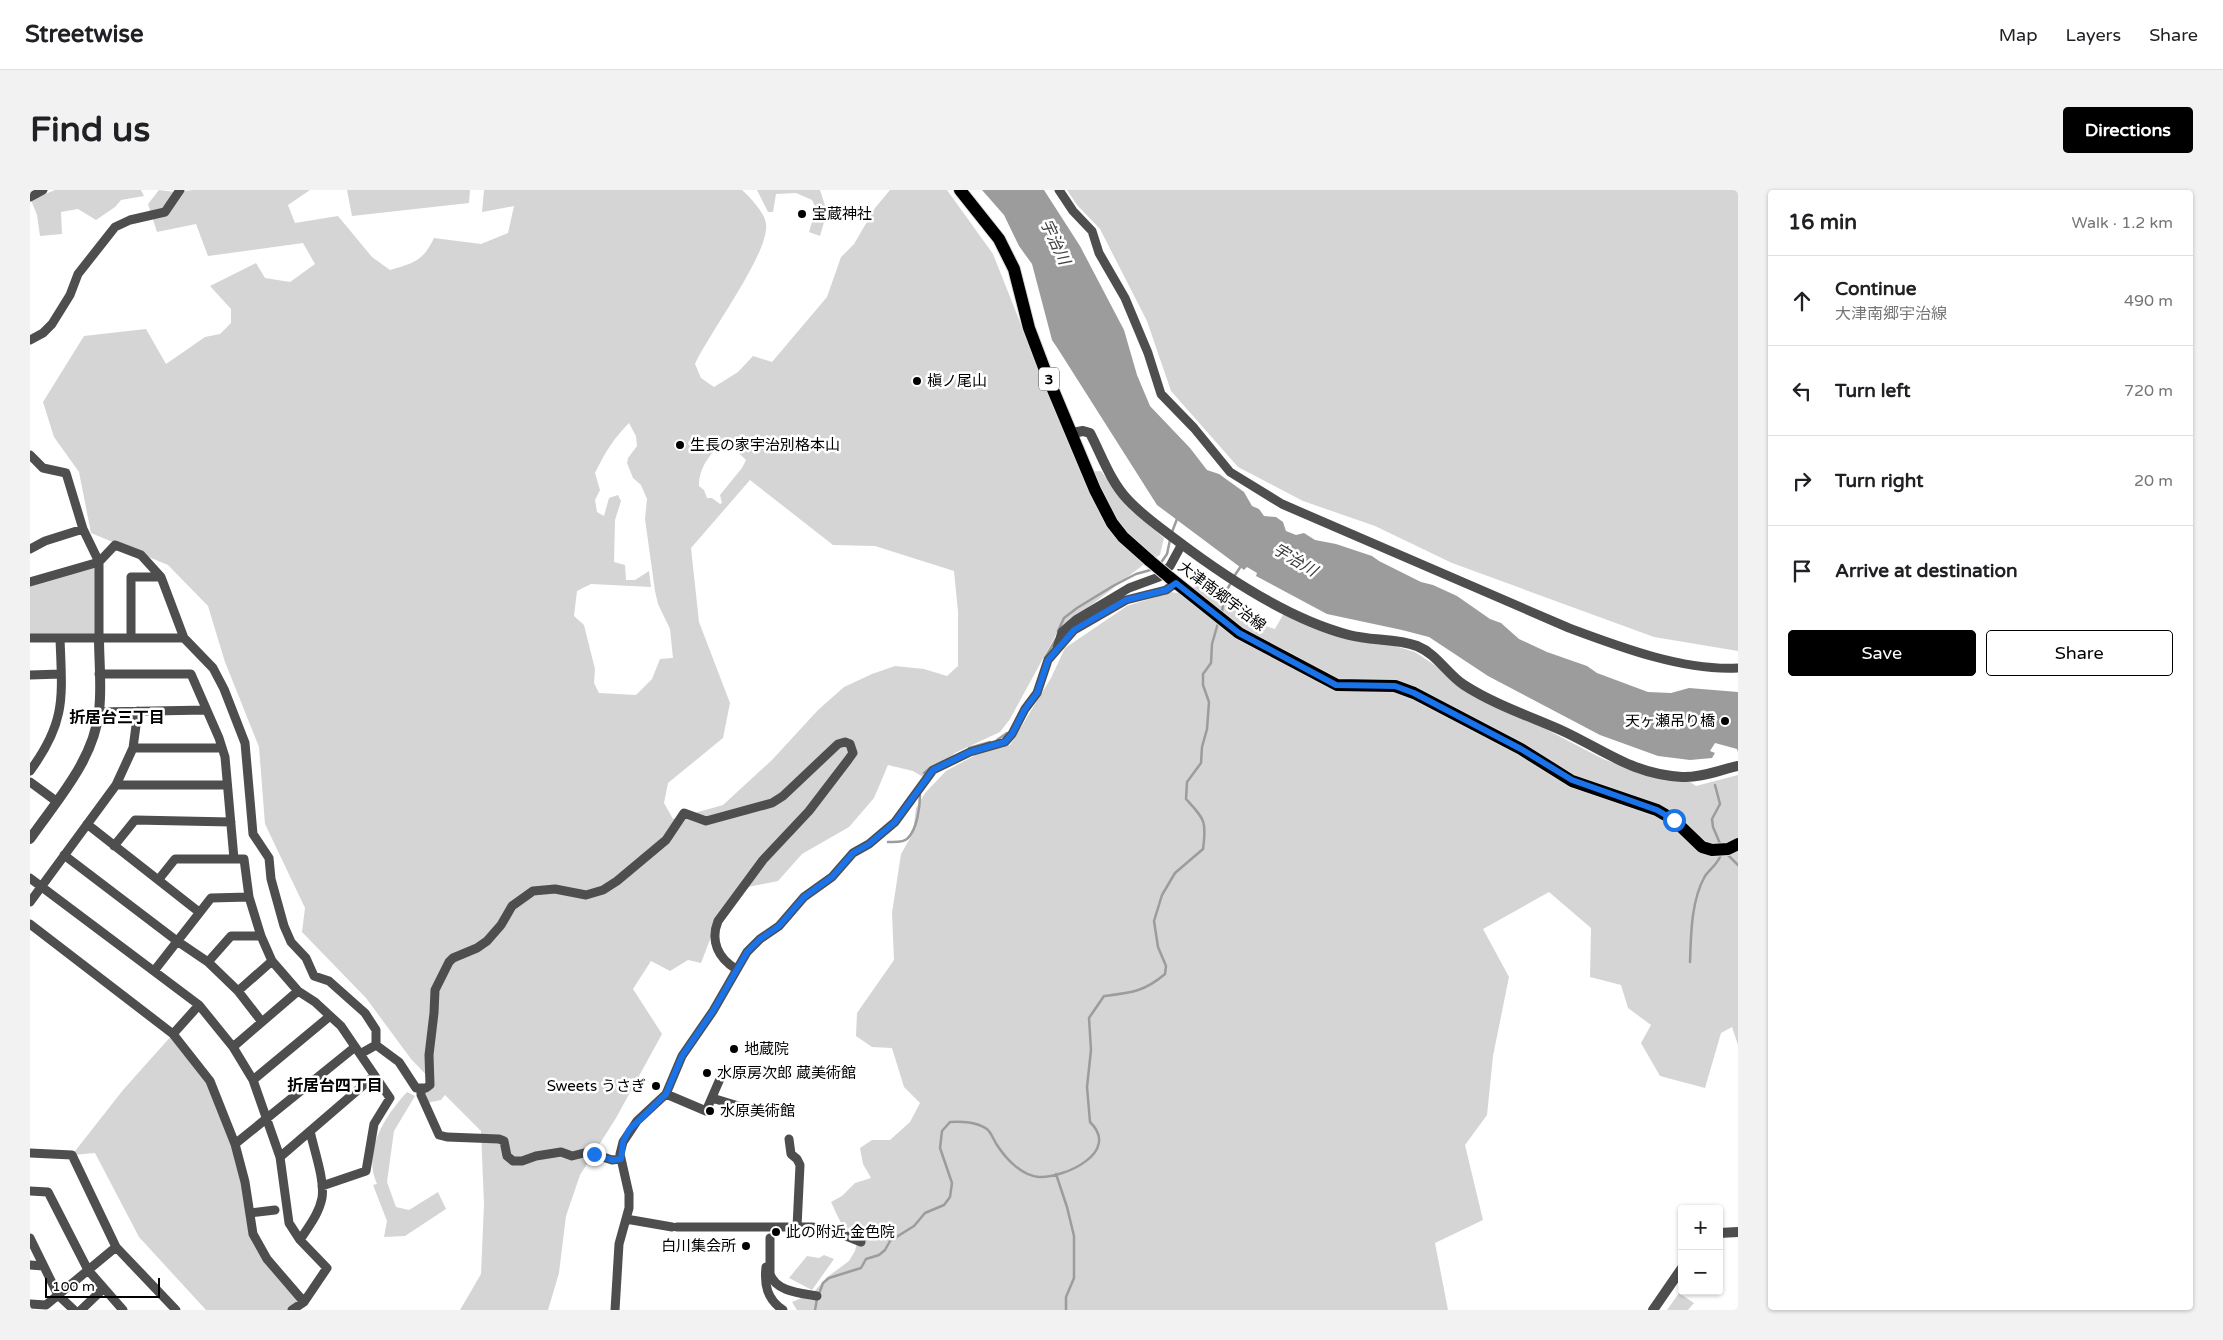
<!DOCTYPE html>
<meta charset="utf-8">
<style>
:root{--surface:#fff;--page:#f2f2f2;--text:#202124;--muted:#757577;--line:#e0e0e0;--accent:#000}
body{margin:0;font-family:"Varela Round","Noto Sans JP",sans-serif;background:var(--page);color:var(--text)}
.controls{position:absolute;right:15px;bottom:15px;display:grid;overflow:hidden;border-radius:5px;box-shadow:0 1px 4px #0004}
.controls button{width:45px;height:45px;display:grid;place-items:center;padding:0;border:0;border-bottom:1px solid var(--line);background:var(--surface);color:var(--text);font:25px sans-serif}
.scale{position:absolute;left:15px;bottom:12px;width:115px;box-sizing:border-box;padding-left:5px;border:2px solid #000;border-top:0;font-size:14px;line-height:18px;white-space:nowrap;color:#000;-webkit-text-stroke:4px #fff;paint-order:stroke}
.stop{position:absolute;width:15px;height:15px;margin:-11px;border:4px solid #1a73e8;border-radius:50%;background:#fff}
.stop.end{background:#1a73e8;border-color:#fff;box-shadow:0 1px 5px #0008}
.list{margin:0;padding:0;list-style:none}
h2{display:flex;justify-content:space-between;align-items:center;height:65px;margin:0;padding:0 20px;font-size:21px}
h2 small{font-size:16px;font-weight:400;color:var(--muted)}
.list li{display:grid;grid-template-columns:32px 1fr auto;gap:15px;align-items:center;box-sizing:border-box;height:90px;padding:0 20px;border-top:1px solid var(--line)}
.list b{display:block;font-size:19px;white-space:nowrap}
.list p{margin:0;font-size:16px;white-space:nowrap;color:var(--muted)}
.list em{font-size:16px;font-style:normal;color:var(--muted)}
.actions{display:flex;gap:10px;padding:15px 20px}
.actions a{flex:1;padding:11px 0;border:1px solid var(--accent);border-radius:5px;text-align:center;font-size:18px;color:var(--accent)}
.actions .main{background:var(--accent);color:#fff}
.icon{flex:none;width:28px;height:28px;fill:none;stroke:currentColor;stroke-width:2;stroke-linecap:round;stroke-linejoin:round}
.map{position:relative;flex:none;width:1708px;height:1120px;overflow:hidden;border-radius:5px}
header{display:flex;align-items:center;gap:30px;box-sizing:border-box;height:70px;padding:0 25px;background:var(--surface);border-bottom:1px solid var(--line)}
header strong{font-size:24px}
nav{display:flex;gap:28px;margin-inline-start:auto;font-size:18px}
.intro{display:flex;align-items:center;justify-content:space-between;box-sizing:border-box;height:120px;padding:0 30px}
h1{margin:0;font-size:35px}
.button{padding:12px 22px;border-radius:5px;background:var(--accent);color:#fff;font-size:18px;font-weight:700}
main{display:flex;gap:30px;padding:0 30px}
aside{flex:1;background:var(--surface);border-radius:5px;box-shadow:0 1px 4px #0004}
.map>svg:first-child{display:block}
.green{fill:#d5d5d5;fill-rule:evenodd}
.water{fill:#9c9c9c}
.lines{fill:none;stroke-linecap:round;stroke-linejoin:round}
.stream{stroke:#9c9c9c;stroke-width:2.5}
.primary-casing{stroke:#dbdbdb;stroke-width:14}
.minor{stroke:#4e4e4e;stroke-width:9}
.tertiary{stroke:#4e4e4e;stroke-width:10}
.primary{stroke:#000;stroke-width:12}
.primary-bridge-casing{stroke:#dbdbdb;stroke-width:14;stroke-linecap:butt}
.primary-bridge{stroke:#000;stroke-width:12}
.route{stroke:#1a73e8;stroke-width:6}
.poi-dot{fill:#000;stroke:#fff;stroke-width:2}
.labels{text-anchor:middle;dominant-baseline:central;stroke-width:5;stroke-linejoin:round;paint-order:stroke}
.shield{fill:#fff;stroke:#4c4c4c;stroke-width:1}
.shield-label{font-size:14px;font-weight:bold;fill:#000}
.poi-label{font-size:15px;fill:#000;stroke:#fff;text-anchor:start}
.street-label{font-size:15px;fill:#000;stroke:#fff}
.water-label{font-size:16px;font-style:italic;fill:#3d3d3d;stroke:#fff}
.neighbourhood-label{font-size:16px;font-weight:bold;fill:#000;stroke:#fff}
</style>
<header>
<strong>Streetwise</strong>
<nav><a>Map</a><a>Layers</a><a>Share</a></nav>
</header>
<div class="intro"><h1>Find us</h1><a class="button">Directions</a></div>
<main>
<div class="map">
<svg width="1708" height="1120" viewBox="0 0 1708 1120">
<rect width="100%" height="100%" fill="#fff"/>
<path class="green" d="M25 0H111L114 6 91 10 85 17 66 30 48 19 31 22 32 44 10 46 7 25 1 10Z
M129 0 145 2 163 0H280L258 15 265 33 308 26 342 67 360 80C384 73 393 71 404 48L451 54 478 43 484 16 452 22 454 0H712C720 7 735 23 736 34 740 62 679 143 665 174L671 188 684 197 708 182 723 166 742 172 797 107 811 67 824 54 845 18 860 0H917L963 64 1021 210 1053 282 1071 281 1096 316 1134 348 1130 365 1113 375 1028 441 980 529 970 542 925 563 893 587 883 581 858 575 844 608 819 637 772 664 748 691 708 699 681 747 671 773 658 770 640 781 621 771 603 799 632 844 586 928 550 985 536 1026 529 1083 518 1120H430L451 1084 454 1014 451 941 415 905 411 910 397 913 393 903 403 898V892L381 869 336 808 272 742 275 718 235 634 229 557 195 472 178 416 138 375 61 343 49 282 24 247 13 212 54 146 116 139 136 174 175 147 190 144 201 133V119L180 96 226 73 235 88 260 92 285 74 273 53 178 66 166 34 127 42 118 14ZM599 233 606 246 607 256 598 268 597 273 603 288 611 295 617 309 615 329 625 401 628 414 640 439 643 468 630 469 622 489 606 505 569 503 564 493 565 479 554 435 544 426 547 401 561 394 621 397 619 381 605 390H596L595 375 584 372 585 330 591 311 588 305 579 308 574 326 567 322 565 310 570 300 565 283C575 263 583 249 599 233ZM695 250 716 270 712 278 690 305 692 313 690 314 682 308H677L674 300 669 296C669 276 681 263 695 250ZM720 290 803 355 845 356 924 381 928 422V476L917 486 894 479 865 476 842 484 814 497 788 520 742 570 693 615 643 629 634 613 638 593 693 548 700 513 669 432 661 358Z
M317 0H440L439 13 322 26Z
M727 0H790L797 22 790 46 779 42 786 18 782 10 766 3 746 4 743 22H738Z
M1037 0H1708V461L1624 447 1422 373 1345 336 1273 311 1208 277 1141 201 1117 131 1070 39 1047 15Z
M66 375 65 443 63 446H0V395Z
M1172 392 1216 415V430L1245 439 1254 423 1385 462 1445 502 1573 569 1629 589 1654 588 1666 596 1708 585V855L1702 837 1691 843 1675 898 1630 886 1611 853 1621 835 1598 818 1591 795 1560 787 1561 738 1519 702 1453 739 1479 787 1463 866 1457 925 1435 955 1453 1030 1405 1053 1418 1120H767L762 1112 783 1103 796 1088 819 1071 825 1061 827 1053C814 1042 808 1027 801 1012L812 1006 825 993 841 988 833 974 830 958 842 950H860L880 932 890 913 874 897 862 858 842 857 826 846 827 823 864 770 862 723 871 664 883 643 886 618 895 603 916 581 951 562 980 555 1021 488 1035 458 1097 416 1141 402 1154 404Z
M143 844 180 891 205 954 223 1044 274 1112 267 1120H176L109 1047 65 963 42 965 93 900Z
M377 902 385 906 364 941 357 992 366 1017 379 1020 408 1002 416 1019 375 1046 354 1047 357 1031 343 995 347 994C332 961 355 926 377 902Z
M794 1065 804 1069 782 1100 759 1088 777 1066 789 1068Z
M1649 1103 1664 1113 1658 1120H1637Z"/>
<path class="water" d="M952 0H1014L1050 56 1094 140 1107 185 1120 216 1160 258 1177 280 1189 284 1214 302 1222 316 1229 319 1234 326 1246 327 1253 332 1256 341 1266 345 1274 343 1285 350 1306 354 1342 366 1349 371 1391 392 1403 395 1427 406 1460 429 1471 433 1489 449 1517 462 1557 476 1567 483 1618 502 1641 503 1659 498 1708 502V562L1707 559 1685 553 1680 561 1685 563 1682 568 1660 570 1628 566 1570 545 1458 486 1399 447 1372 440 1297 424 1226 386 1227 383 1217 377 1214 380 1127 315 1028 159 1022 150 1002 74 989 56 974 25Z"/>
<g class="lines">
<path class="stream" d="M1142 342 1147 329
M1130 374 1137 364 1140 350
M1203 388 1211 376
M1192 423 1194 404 1201 393
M1028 441 1034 428 1047 418 1083 396 1106 384 1124 379
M1015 468 1026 449
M967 550 977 543
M939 558 960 552
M894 583 900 578
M1685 595 1690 614 1682 629 1683 637 1691 656
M858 652C864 652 874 653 878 648 887 639 890 617 890 605
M1697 664 1708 675
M1660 772C1661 744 1661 711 1675 686 1680 679 1689 673 1691 664
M1026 984 1037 1017 1044 1046V1088L1036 1107V1120
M789 1104 793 1093 799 1088 831 1078 836 1069 849 1065 855 1060 860 1051 884 1036 895 1023 914 1015 920 1007 922 993 910 958 912 941 920 932C931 931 947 932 957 939 961 942 964 951 967 955 976 969 992 986 1009 987 1035 988 1091 962 1060 932L1057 897 1061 860 1059 828 1074 806C1100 803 1114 802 1135 784L1136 776 1128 757 1124 731 1132 705 1145 683 1173 659C1177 630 1174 629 1156 609L1157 592 1171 573 1172 557 1177 539 1179 512 1173 495V484L1181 473 1182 454 1188 433
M785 1120 787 1109"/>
<g class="primary-casing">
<path id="primary" d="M930 0 969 49 984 79 999 138 1016 183 1065 300 1082 333 1093 347 1120 371
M1139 387 1209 443 1307 495 1365 496 1384 503 1491 559 1542 591 1627 620 1644 630 1672 657 1682 660 1698 659 1708 654"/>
</g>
<path class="minor" d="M1029 0 1043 21 1062 41 1069 63 1095 108 1118 163 1131 204 1164 238 1200 282 1252 314 1539 438C1590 457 1653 481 1708 478
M0 7 13 0
M0 150 13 143 22 134 40 105 48 84 85 37 100 30 135 22 150 0
M0 265 13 278 36 283 53 339 69 372V448
M0 359 15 351 53 339
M0 392 69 372 85 355 111 365 131 387
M101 447V387H131L154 448 183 478 194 499 215 553 223 644 239 668 241 689 254 736 261 752 276 768 284 786 299 791 335 823 346 840V855L369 872 386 898H396L400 895 399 865 404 823 405 800 419 772 423 768 447 758 457 751 471 735 482 716 503 701 525 699 556 705 573 700 587 691 636 650 654 623 676 631 742 613 753 606 808 554 815 552 820 554 823 563 818 570 779 621 733 670 688 731C680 751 688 768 706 779
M0 448H154
M1027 458 1032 442 1047 429 1099 398 1129 387 1140 376 1152 354
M69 484H161L189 548 195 567 204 669
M0 485 31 484
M69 522 176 520
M103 558H192
M0 581C37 531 32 506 30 448
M0 592 26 611
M86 595H197
M57 634 169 722
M84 656 105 630 201 632
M34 665 147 751 178 772 208 801 232 832
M0 688 169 815 203 857 223 890 250 967 259 1033 270 1050 297 1078 274 1112 262 1120
M129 689 145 669H214L219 707 231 746 242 771 268 801 285 812 311 836 360 908 344 934 336 981 292 996
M0 712 86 595 103 558 108 521
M0 734 143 844 180 891 205 954 215 992 223 1044 237 1069 274 1112
M178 772 201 746H231
M124 781 181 708 219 707
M208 801 242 771
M143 844 169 815
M203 857 268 801
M330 864 346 855
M223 890 300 826
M391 899V905L409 945 417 947 469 949 474 951 477 966 483 971H492L506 966 531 962 542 966 558 962 582 970 591 969
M636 904 676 921 693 882
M682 908 715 918
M759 949 761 964 767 969 770 975 767 1037
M205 954 325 857
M0 963 42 965 86 1057 146 1120
M250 967 344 886
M0 1001 18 1002 58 1080 93 1120
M220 1023 245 1020
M596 1029 642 1037
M647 1037H782L801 1040 831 1052
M0 1048 28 1105 44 1120
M740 1048V1084C746 1102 771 1103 787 1106
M270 1050C278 1037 289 1024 292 1008 295 990 284 960 280 941
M0 1075 13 1076
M736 1077C734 1095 737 1109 753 1120
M0 1114 16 1115 86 1057
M51 1120 74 1098
M585 1120 589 1054 599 1018V1004L590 964 593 952 607 931 636 904 652 866 683 821 717 762 730 749 749 736 774 707 802 687 823 663 839 654 865 632 903 580 940 562 975 552 982 544 995 519 1007 503 1018 470 1044 440 1096 410 1136 400 1146 393"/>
<path class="tertiary" d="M1042 243 1053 241 1060 243C1072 266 1080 291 1098 310 1112 325 1129 337 1145 349 1195 387 1258 429 1319 445 1341 451 1366 448 1387 456 1407 464 1417 484 1434 495 1465 515 1502 527 1535 542 1577 562 1603 584 1652 587 1671 588 1689 580 1708 576
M0 649C27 610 64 570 69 521 72 497 69 472 69 448
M1689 1043 1708 1042
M1623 1120 1652 1078"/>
<use href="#primary" class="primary"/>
<g class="primary-bridge-casing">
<path id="primary-bridge" d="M1120 371 1139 387"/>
</g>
<use href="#primary-bridge" class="primary-bridge"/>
</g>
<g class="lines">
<path class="route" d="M564 964 582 970 591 969 593 952 599 940 636 904 652 866 683 821 717 762 730 749 749 736 774 707 802 687 823 663 839 654 865 632 903 580 940 562 975 552 982 544 995 519 1007 503 1018 470 1044 440 1096 410 1136 400 1146 393 1209 443 1306 495 1365 496 1384 503 1491 559 1542 590 1627 620 1644 630"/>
</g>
<g class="poi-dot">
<circle cx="772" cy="24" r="5"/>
<circle cx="887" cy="191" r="5"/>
<circle cx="650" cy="255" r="5"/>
<circle cx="1695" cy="531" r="5"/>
<circle cx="704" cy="859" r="5"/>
<circle cx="677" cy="883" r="5"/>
<circle cx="626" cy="896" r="5"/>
<circle cx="680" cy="921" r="5"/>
<circle cx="746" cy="1042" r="5"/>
<circle cx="716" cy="1056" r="5"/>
</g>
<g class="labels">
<rect class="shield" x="1009" y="177.5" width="20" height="23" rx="4"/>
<g class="shield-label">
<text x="1019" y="189">3</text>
</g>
<g class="poi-label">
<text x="782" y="24">宝蔵神社</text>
<text x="897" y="191">槇ノ尾山</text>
<text x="660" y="255">生長の家宇治別格本山</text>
<text x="1685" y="531" text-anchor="end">天ヶ瀬吊り橋</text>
<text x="714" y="859">地蔵院</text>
<text x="687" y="883">水原房次郎 蔵美術館</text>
<text x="616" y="896" text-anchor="end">Sweets うさぎ</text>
<text x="690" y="921">水原美術館</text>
<text x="756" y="1042">此の附近 金色院</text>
<text x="706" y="1056" text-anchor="end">白川集会所</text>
</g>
<g class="street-label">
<text transform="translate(1192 406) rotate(37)">大津南郷宇治線</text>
</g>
<g class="water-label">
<text transform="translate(1025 52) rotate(65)">宇治川</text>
<text transform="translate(1265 370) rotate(31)">宇治川</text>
</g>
<g class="neighbourhood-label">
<text x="87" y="528">折居台三丁目</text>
<text x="305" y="896">折居台四丁目</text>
</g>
</g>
</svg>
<div class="controls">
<button>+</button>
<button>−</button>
</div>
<div class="scale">100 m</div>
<div class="stop" style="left:1644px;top:630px"></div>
<div class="stop end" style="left:564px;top:964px"></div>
</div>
<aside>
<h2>16 min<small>Walk · 1.2 km</small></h2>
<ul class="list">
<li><svg class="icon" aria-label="ahead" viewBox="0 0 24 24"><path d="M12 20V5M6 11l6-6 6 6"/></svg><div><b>Continue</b><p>大津南郷宇治線</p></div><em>490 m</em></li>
<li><svg class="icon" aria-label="left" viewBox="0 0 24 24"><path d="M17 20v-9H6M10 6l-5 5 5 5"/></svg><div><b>Turn left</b></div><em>720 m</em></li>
<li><svg class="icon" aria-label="right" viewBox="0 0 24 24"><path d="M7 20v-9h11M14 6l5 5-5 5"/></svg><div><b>Turn right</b></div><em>20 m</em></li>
<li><svg class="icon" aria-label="arrive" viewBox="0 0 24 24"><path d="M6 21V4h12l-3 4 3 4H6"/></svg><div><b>Arrive at destination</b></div></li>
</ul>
<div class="actions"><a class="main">Save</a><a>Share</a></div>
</aside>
</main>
